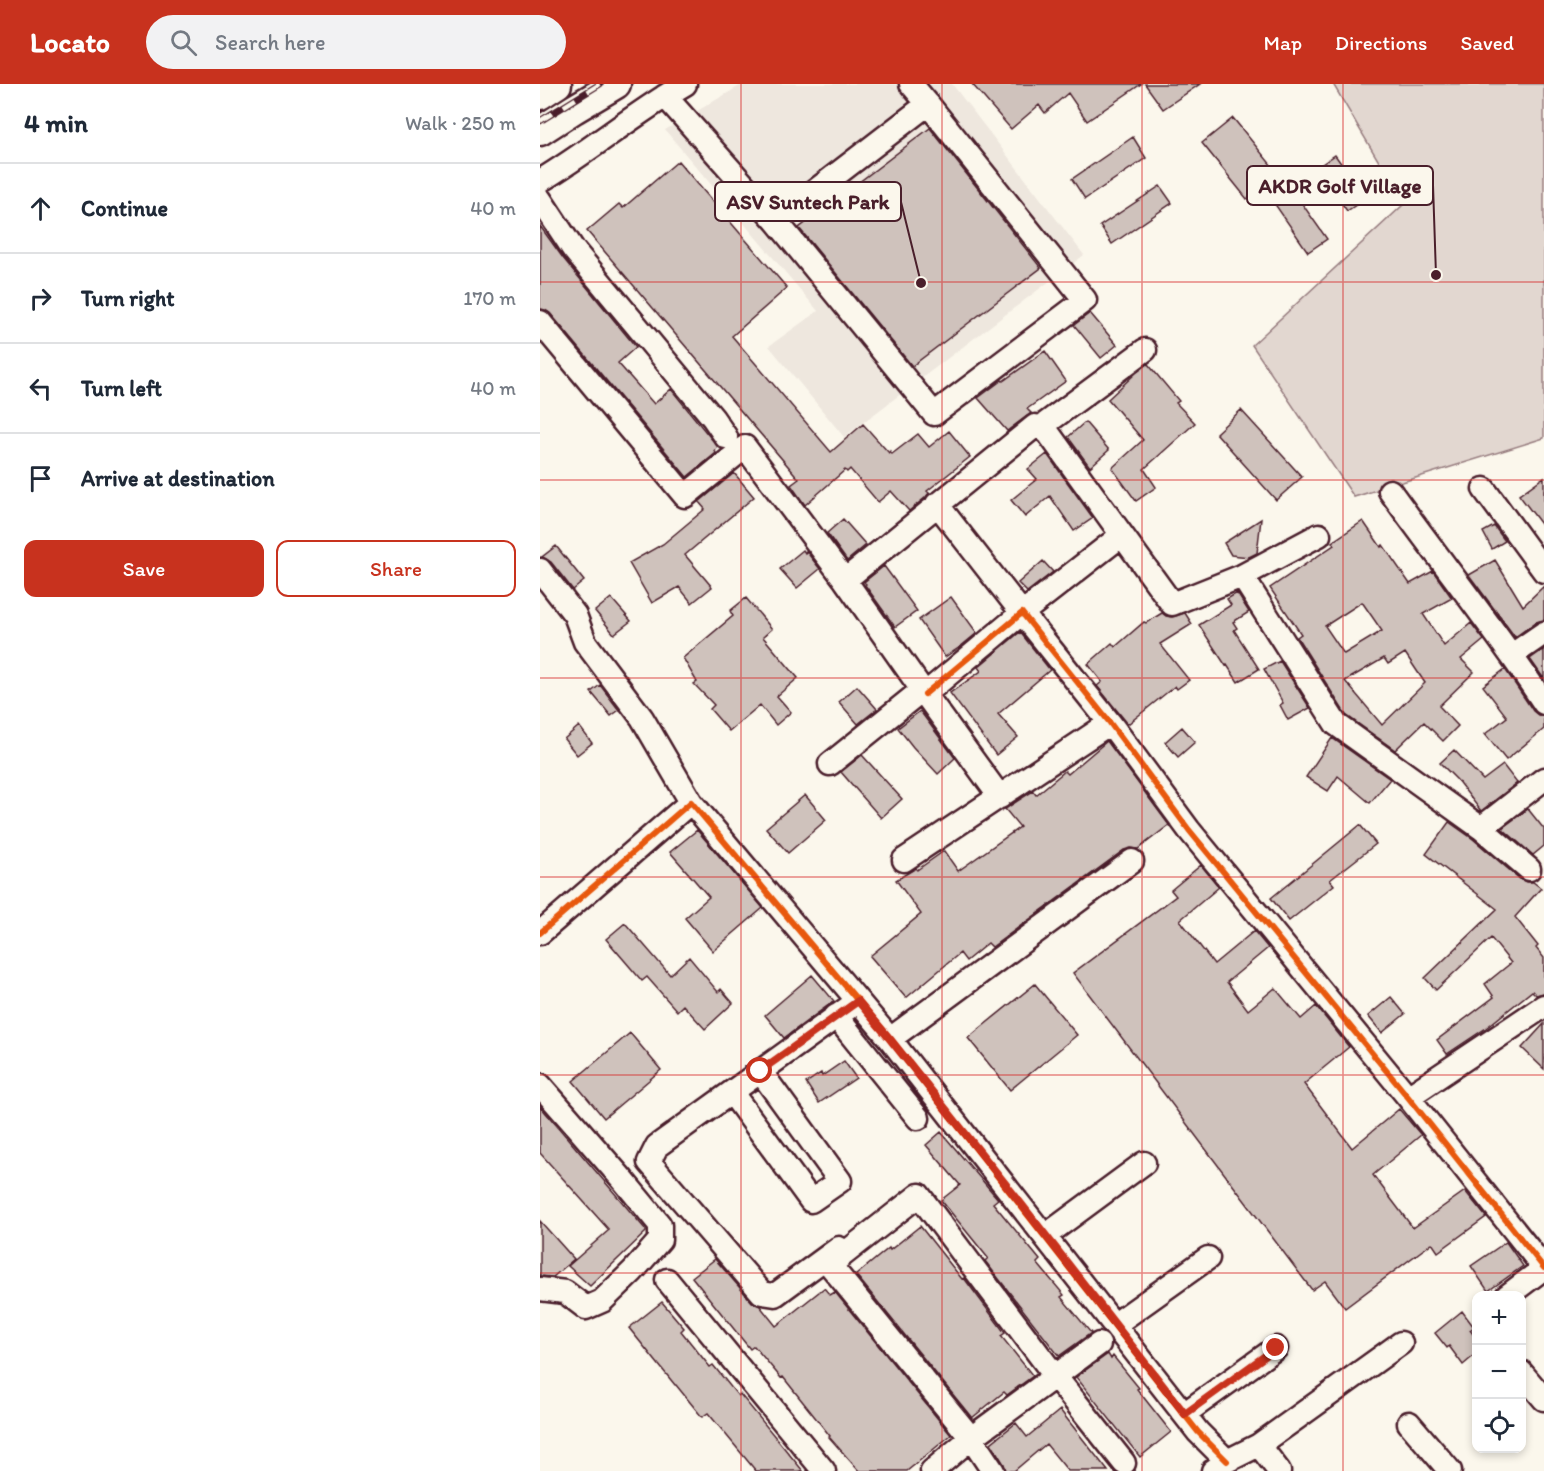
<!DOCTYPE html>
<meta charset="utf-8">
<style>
:root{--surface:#fff;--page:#f2f2f3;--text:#1f2937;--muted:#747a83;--line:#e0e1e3;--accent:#c8321e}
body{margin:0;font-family:Itim,sans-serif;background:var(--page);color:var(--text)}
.controls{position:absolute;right:18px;bottom:18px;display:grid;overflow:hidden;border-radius:12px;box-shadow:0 3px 9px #0003}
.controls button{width:54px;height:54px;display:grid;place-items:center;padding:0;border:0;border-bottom:2px solid var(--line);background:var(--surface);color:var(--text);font:30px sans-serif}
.stop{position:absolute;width:18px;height:18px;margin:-14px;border:4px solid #c8321e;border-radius:50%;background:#fff}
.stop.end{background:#c8321e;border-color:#fff;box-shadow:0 2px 6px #0008}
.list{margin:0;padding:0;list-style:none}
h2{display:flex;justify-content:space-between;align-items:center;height:78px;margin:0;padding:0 24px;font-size:26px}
h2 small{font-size:20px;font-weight:400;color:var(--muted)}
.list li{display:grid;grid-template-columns:39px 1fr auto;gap:18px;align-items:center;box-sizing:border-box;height:90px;padding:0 24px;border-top:2px solid var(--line)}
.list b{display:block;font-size:22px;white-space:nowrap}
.list em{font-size:20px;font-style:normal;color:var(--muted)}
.actions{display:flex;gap:12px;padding:18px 24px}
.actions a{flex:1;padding:14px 0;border:2px solid var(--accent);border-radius:12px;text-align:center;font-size:21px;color:var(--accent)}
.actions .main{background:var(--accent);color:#fff}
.icon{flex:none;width:33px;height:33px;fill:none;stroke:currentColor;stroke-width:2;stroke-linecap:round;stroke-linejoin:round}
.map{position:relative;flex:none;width:1004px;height:1387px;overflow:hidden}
header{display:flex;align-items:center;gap:36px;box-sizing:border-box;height:84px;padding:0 30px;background:var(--accent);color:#fff}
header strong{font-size:28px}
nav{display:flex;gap:33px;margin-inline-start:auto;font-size:21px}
.search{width:420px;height:54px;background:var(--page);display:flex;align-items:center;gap:15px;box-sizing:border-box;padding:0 21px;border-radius:33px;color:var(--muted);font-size:22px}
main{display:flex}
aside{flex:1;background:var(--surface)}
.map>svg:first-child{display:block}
.built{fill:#eee7de}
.green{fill:#e2d7d0;stroke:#967b7e;stroke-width:1.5}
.building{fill:#cfc2bc;stroke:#4a1f2b;stroke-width:1.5;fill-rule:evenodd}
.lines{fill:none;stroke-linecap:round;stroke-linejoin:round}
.minor-casing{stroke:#4a1f2b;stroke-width:27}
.major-casing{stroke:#4a1f2b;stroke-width:33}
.minor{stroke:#fbf7ec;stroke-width:22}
.major{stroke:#fbf7ec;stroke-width:28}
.rail-casing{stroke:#4a1f2b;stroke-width:7}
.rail{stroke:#fbf7ec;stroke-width:4.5;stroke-dasharray:14;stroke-linecap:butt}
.cycleway-casing{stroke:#fbf7ec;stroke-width:10}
.cycleway{stroke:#e8590c;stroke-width:6}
.route{stroke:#c8321e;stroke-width:8}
.grid{fill:none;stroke:#d62828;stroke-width:1.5;stroke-opacity:0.55}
.leader{fill:none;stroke:#4a1f2b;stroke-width:2}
.callout-dot{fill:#4a1f2b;stroke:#fbf7ec;stroke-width:2}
.callout{fill:#fbf7ec;stroke:#4a1f2b;stroke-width:2}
.callout-label{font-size:21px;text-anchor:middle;font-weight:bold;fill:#4a1f2b}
</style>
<header>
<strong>Locato</strong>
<div class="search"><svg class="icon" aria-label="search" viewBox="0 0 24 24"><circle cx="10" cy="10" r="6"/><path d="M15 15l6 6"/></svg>Search here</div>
<nav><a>Map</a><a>Directions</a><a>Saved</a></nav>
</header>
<main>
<aside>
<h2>4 min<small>Walk · 250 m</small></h2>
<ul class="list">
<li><svg class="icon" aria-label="ahead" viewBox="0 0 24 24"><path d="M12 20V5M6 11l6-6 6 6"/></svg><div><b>Continue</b></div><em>40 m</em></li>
<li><svg class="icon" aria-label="right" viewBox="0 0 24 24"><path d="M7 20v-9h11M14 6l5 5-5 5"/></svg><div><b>Turn right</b></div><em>170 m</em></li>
<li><svg class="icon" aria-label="left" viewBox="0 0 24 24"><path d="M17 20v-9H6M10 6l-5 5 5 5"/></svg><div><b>Turn left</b></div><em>40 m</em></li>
<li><svg class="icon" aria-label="arrive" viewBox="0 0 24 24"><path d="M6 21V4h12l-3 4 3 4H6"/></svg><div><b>Arrive at destination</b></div></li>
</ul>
<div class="actions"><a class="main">Save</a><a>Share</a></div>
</aside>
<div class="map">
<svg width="1004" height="1387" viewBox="0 0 1004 1387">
<rect width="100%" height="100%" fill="#fbf7ec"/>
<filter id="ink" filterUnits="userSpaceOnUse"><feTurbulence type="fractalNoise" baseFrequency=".0167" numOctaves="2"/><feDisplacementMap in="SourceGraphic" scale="12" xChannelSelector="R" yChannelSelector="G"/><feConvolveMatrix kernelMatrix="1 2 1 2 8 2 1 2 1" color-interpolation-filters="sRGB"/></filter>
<g filter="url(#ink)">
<path class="built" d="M203 0H412L544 171 304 353 229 262 278 227 125 46Z"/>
<path class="green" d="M793 0H1004V354L814 413 712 261 864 120Z"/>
<path class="building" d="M432 0H601L547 37 528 9 505 29 499 21 471 45Z
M605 0H660L623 25Z
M693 34 749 103 795 71 826 114 807 127 790 102 763 121 787 155 768 168 723 103 707 115 662 59Z
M390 44 501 184 372 282 259 144Z
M593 53 606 74 545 115 532 95Z
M138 77 247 204 192 252 291 368 323 340 349 369 350 367 352 370 378 350 389 363 409 347 430 373 387 407 389 409 386 413 369 427 351 407 338 418 310 385 307 388 305 386 265 421 251 401 259 395 47 147 79 120 83 124Z
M620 102 632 119 572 160 560 142Z
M0 142 23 174 96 263 78 279 114 320 131 305 178 363 175 367 176 369 147 393 10 229 5 226 0 225Z
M550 229 577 261 561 274 534 241Z
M505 267 526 297 487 325 491 329 467 347 438 314 462 296 463 297Z
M608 280 639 317 636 319 655 339 604 385 616 403 596 417 572 384 603 356 568 315 596 289Z
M701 326 762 393 736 416 676 349Z
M545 338 569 366 550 383 528 353Z
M507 370 553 434 534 447 510 412 485 433 471 416 497 395 488 385Z
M194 389 214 413 145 471 172 503 152 519 139 503 112 519 89 479 123 460 165 425 159 418Z
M1004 393V444L979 411Z
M303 435 326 461 307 477 287 449Z
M721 435 717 469 709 473 691 471 684 459Z
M823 437 841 463 843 461 870 500 893 487 912 514 883 530 904 562 931 539 944 556 921 575 934 588 899 622 918 642 903 657 884 638 855 666 806 631 757 553 761 550 730 504 794 461 792 458ZM822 518 842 547 804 570 785 542ZM865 569 885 599 842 641 805 597 844 574 848 580Z
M954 442 965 457 952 465 943 448Z
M16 462 44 497 33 506 11 478 2 473Z
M263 466 265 469 266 467 280 485 257 504 240 485Z
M955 476 983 522 1004 502V536L996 538 975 553 929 491Z
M503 477 513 488 487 508 478 499Z
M344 482 377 527 355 543 325 501 326 500 324 498Z
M697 509 709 528 693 538 697 544 694 546 719 585 698 598 687 581 686 582 659 541 691 521 687 515Z
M411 513 437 549 420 563 405 573 379 536Z
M71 514 91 537 74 550 55 527Z
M206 514 232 545 223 553 258 594 237 612 251 628 236 641 220 621 189 647 170 625 174 621 154 600 157 598 143 574 193 532 190 527Z
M622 529 626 532 632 533 645 529 652 540 620 560 649 596 637 605 635 602 588 640 557 602 562 598 548 580 572 559 575 563 604 538 606 539Z
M480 548 510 586 458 630 478 653 456 671 410 609 441 587 438 583Z
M1004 565V595L990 575Z
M740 577 770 624 748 636 740 621 743 619 724 585Z
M965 585 993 627 998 631 1004 632V645L966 676 945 650 967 633 943 602Z
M60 601 79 626 71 632 51 608Z
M317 602 337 625 318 640 299 618Z
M380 627 415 674 398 690 373 663 358 644Z
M39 642 52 659 37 671 24 655Z
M642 643 655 658 638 673 625 658Z
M792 654 850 695 830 719 798 692 788 707 766 693Z
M567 657 629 741 598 765 591 764 584 766 452 863 448 859 426 877 420 869 366 914 330 872 381 830 356 796 376 784 377 786 404 767 418 787 480 743 465 725 493 707 496 711 525 687 528 690Z
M914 666 943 696 963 681 977 699 941 727 917 696 900 679Z
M322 671 362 715 341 734 301 688Z
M265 711 286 736 248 769 226 744Z
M988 725 1004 745V762L993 771 962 744Z
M909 738 933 755 980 795 986 798H993L1001 804 975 833 998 862 996 864 1004 874V909L996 911 992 907 946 944 907 970 897 956 954 913 945 900 971 879 951 854 896 906 885 894 957 825 886 770Z
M820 741 836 760 790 796 794 801 749 837 731 814Z
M157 746 223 824 173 867 145 834 169 813 130 768Z
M661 781 679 803 640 836 674 880 714 847 728 864 687 898 708 926 735 904 761 935 776 922 809 963 764 1000 812 1064 859 1025 881 1051 833 1091 873 1144 925 1107 946 1133 898 1168 892 1159 805 1224 785 1197 772 1206 533 889 636 812 631 806Z
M85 839 130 891 149 873 178 908 181 905 193 919 165 945 143 921 137 927 107 893 102 897 66 855Z
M272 891 294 917 244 954 225 931Z
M495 900 537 951 470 1006 428 954Z
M851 913 865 930 842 949 828 932Z
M1004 940V985L982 964Z
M90 949 121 986 64 1034 33 997Z
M304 977 316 994 279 1019 266 999 281 989 282 992Z
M0 1022 106 1146V1148L50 1202 28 1182 69 1146 0 1069Z
M401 1048 458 1115 453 1119 500 1176 497 1179 524 1211 521 1213 551 1249 519 1272 445 1177 448 1174 401 1116 420 1101 386 1061Z
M0 1137 34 1175 13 1193 0 1192Z
M380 1142 422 1195 424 1194 465 1249 461 1252 493 1292 467 1311 464 1308 432 1334 316 1191 349 1164 350 1166Z
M966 1158 983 1182 948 1207 931 1182Z
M175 1175 212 1218 220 1222 236 1242 284 1204 290 1211 295 1208 411 1351 367 1387H319L289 1353 290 1352 243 1293 241 1294 214 1262 210 1265 152 1193Z
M122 1218 144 1244 141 1247 170 1283 173 1281 198 1312 200 1310 263 1387H216L168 1329 162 1333 136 1301H135L89 1244Z
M922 1227 934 1243 930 1246 936 1254V1270L923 1281 909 1262 907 1264 895 1249Z
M568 1270 571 1275 573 1272 599 1304 597 1305 631 1348 600 1373 536 1293Z
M520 1326 568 1387H528L506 1360 474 1387H466L464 1380 451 1359 476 1339 487 1353Z"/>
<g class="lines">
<g class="minor-casing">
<path id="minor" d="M125 12 236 137 388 20 371 0
M0 97C50 67 95 29 145 0
M0 115 33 165 173 334 186 353
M236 137 394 330 545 216 388 20
M0 238 145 412 205 363 305 496 385 610 460 713
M501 343 605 266
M944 405 1004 487
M850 407C901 478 956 546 1004 619
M397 420 482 529 582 451 632 520 702 492 779 451
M0 486 35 531 45 558 102 634 151 718
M702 492 796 640 941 744 989 785
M305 496 495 342 501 343 509 350 582 451
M972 571 1004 549
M385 610 482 529 570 639 649 746 868 1013 1004 1184
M290 680 382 606
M941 744 1004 695
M364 776 570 639
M0 849 151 718 350 955 658 1348 687 1377
M296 932 378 1034
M350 955 592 777
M0 1001 83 1096 120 1141V1156L93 1187 62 1217 46 1224 25 1208 0 1205
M192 1009 271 1117 300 1097 220 987
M868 1013 1004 922
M505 1152 604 1079
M299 1164 235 1211 222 1209 109 1078 117 1062 318 917
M127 1196 284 1387
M967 1212 1004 1184
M574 1241 668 1174
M981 1288 1004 1315
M644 1330 736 1264
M869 1339 910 1387
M719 1361 739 1387
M392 1387 431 1354 559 1260
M453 1387 431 1354 290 1181 379 1111 515 1292 584 1379
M673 1387 687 1377 719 1361 861 1259"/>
</g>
<g class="major-casing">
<path id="major" d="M0 11 17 0
M0 47 34 25 76 0"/>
</g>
<use href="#minor" class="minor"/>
<use href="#major" class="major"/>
<g class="rail-casing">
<path id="rail" d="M0 37 60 0"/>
</g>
<use href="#rail" class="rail"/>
<g class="cycleway-casing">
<path id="cycleway" d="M385 610 482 529 570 639 649 746 868 1013 1004 1184
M0 849 151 718 350 955 658 1348 687 1377"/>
</g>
<use href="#cycleway" class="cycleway"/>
</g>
</g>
<g class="lines" filter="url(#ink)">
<path class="route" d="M220 987 318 917 350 955 475 1112 645 1330 736 1264"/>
</g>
<path class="grid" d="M201 0V1387M402 0V1387M602 0V1387M803 0V1387M0 198H1004M0 396H1004M0 594H1004M0 793H1004M0 991H1004M0 1189H1004"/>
<path class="leader" d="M896 191L893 101M381 199L361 118"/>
<g class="callout-dot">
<circle cx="896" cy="191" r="6"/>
<circle cx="381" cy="199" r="6"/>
</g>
<g class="callout">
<rect x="707" y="82" width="186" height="39" rx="6"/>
<rect x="175" y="98" width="186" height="39" rx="6"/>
</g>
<g class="callout-label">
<text x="800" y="109">AKDR Golf Village</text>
<text x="268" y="125">ASV Suntech Park</text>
</g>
</svg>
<div class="controls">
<button>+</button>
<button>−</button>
<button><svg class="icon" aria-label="locate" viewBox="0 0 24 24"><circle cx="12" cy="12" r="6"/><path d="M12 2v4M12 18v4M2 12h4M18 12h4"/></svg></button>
</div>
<div class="stop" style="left:220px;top:987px"></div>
<div class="stop end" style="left:736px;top:1264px"></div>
</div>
</main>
